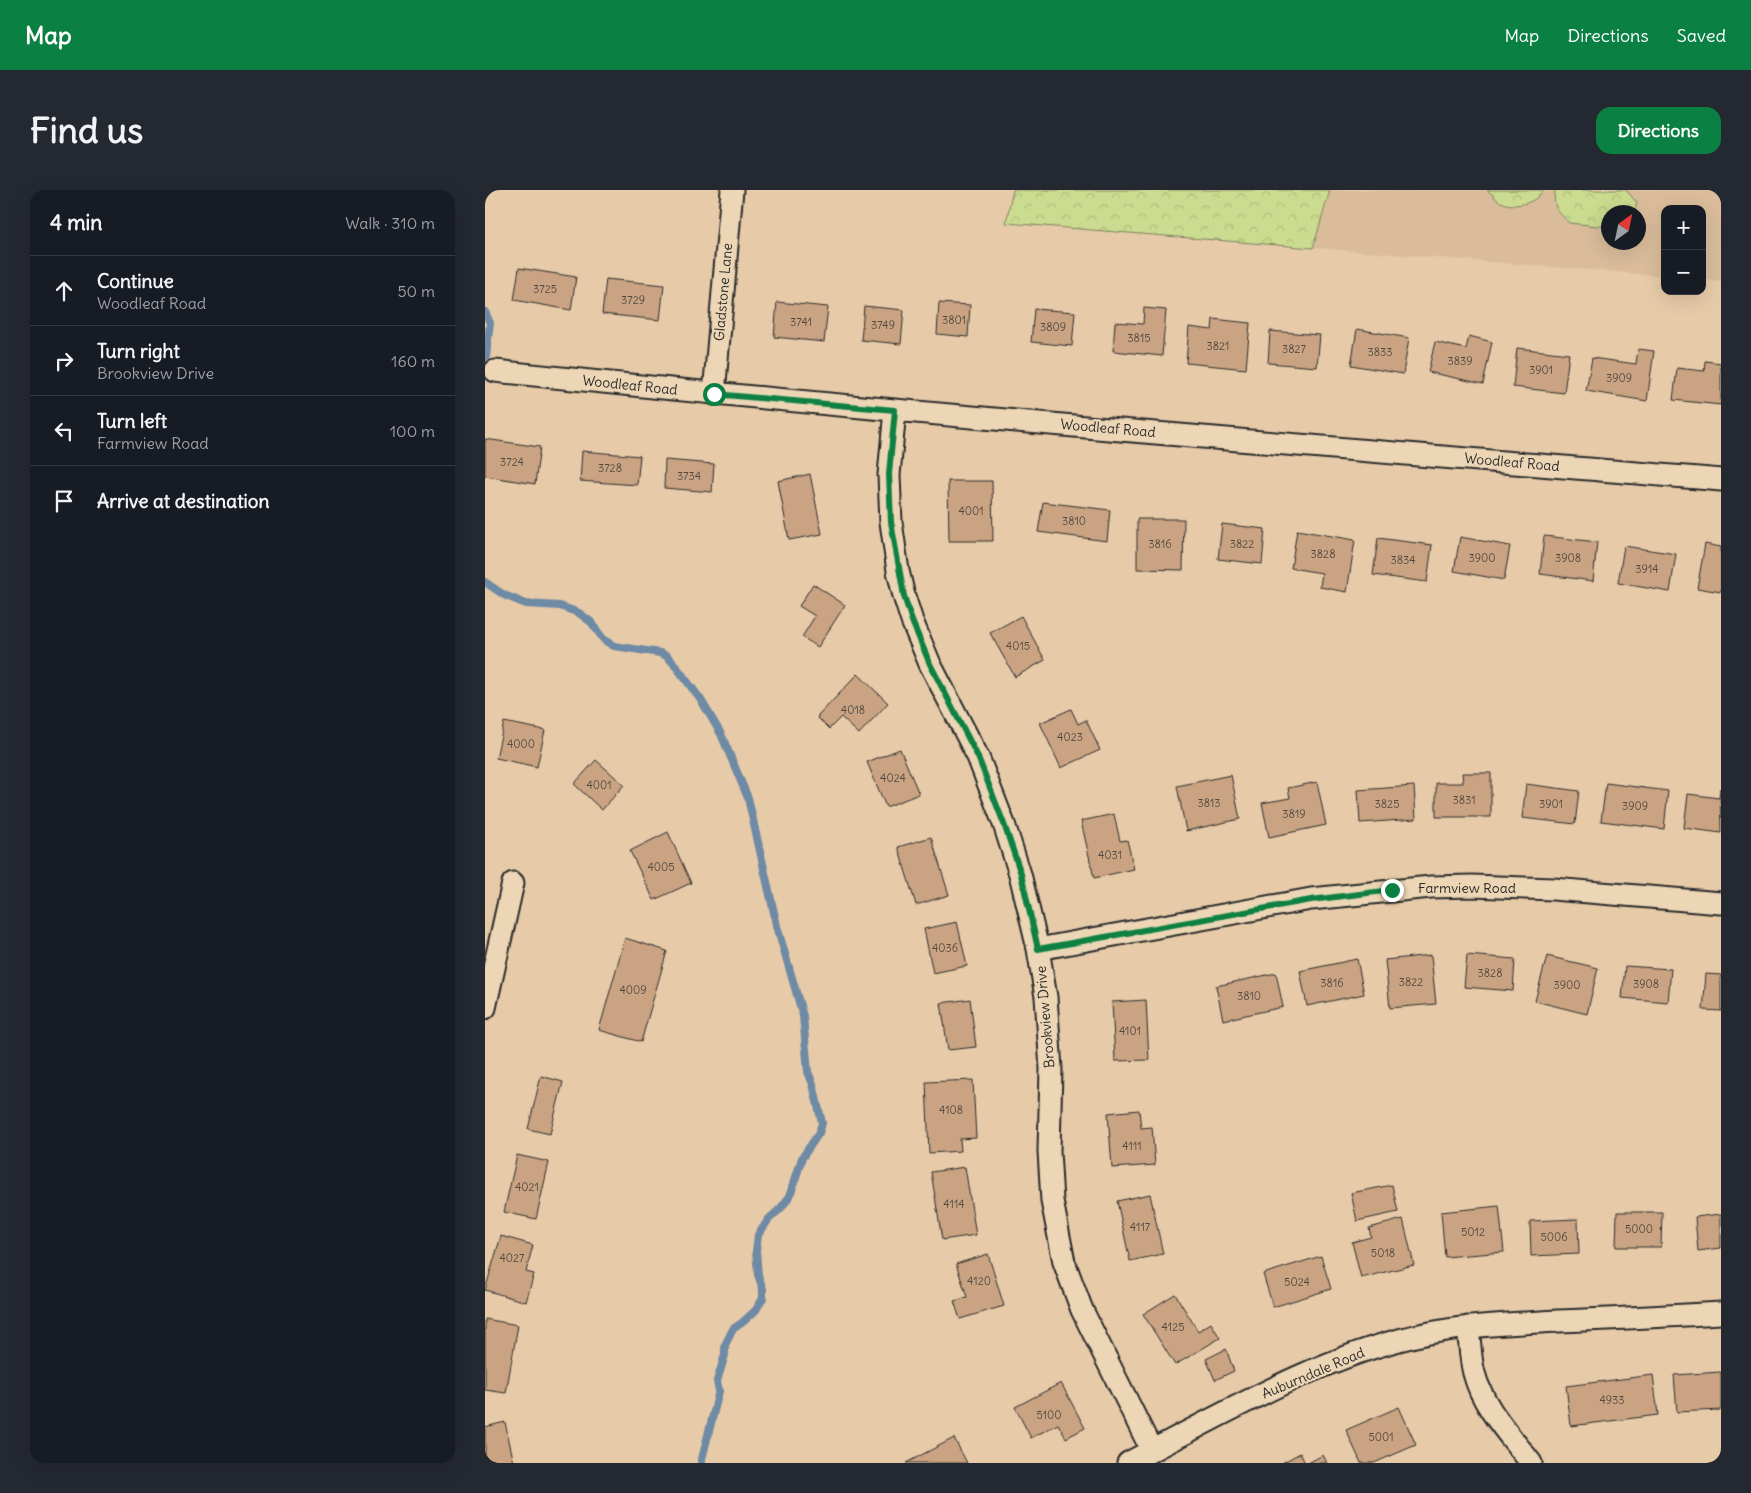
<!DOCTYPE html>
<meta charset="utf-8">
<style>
:root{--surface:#171b24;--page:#242831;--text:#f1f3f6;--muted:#9ea1a6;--line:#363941;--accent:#0b8043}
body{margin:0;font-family:Delius,sans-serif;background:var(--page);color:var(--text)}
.controls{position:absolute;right:15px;top:15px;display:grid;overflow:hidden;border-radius:10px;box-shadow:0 5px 20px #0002}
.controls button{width:45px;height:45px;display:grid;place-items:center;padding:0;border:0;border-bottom:1px solid var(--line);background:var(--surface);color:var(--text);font:25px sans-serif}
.compass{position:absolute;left:1116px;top:15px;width:45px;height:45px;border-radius:50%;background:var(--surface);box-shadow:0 5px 20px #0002;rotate:33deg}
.stop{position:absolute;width:15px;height:15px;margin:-11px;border:4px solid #0b8043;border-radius:50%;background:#fff}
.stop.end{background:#0b8043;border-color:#fff;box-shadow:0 1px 5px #0008}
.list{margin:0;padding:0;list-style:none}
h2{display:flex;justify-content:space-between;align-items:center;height:65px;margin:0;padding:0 20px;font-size:21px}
h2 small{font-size:16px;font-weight:400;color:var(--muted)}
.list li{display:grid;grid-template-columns:32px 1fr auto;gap:15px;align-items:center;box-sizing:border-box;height:70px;padding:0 20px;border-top:1px solid var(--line)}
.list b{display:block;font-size:19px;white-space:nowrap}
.list p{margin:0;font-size:16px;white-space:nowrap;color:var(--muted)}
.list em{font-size:16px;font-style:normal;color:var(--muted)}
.icon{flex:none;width:28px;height:28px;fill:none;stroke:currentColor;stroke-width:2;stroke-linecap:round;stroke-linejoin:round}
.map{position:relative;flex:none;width:1236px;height:1273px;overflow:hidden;border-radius:15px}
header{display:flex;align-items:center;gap:30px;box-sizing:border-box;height:70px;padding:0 25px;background:var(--accent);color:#fff}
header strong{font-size:24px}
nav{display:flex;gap:28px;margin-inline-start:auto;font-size:18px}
.intro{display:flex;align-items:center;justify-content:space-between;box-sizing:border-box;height:120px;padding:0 30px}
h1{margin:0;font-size:35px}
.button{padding:12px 22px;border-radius:15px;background:var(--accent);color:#fff;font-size:18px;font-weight:700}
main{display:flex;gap:30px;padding:0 30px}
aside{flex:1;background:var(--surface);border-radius:15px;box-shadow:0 5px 20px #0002}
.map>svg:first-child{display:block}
.built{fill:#dabc9b;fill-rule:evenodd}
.forest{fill:url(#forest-crowns);stroke:#7b835d}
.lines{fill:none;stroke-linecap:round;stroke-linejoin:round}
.stream{stroke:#6e8aa5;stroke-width:8}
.building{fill:#c9a382;stroke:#2b2b2b}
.street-casing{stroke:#2b2b2b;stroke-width:25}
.street{stroke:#ecd6b5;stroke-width:21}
.route{stroke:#0b8043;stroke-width:6}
.labels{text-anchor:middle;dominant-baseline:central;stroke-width:4.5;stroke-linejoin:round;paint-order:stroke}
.number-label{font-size:11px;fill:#524941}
.street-label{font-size:14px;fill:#2b2b2b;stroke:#ecd6b5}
</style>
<header>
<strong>Map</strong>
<nav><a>Map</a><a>Directions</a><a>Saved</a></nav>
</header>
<div class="intro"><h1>Find us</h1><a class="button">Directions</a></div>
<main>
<aside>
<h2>4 min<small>Walk · 310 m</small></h2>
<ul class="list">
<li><svg class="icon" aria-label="ahead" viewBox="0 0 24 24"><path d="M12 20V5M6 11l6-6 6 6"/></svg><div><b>Continue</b><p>Woodleaf Road</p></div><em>50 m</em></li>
<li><svg class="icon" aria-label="right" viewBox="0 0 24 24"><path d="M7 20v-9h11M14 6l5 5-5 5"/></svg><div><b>Turn right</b><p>Brookview Drive</p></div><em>160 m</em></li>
<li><svg class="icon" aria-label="left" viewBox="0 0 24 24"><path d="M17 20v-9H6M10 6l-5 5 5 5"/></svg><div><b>Turn left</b><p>Farmview Road</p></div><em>100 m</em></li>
<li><svg class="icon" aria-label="arrive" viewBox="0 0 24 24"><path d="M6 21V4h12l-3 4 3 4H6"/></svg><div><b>Arrive at destination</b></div></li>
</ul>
</aside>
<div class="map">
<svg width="1236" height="1273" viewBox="0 0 1236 1273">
<defs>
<pattern id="forest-crowns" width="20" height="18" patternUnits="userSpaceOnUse" patternTransform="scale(1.25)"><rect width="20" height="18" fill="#cbdb8f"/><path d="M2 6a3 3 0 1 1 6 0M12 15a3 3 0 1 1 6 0" fill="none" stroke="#aebc7c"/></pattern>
</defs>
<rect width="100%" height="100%" fill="#e7cba9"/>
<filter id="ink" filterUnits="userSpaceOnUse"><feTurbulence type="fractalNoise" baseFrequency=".02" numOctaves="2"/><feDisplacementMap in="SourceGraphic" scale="10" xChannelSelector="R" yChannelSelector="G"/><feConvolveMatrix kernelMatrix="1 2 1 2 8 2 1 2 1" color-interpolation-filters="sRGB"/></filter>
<g filter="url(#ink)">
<path class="built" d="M528 0H1236V91L1217 90V19H1180V86L521 33ZM1124 22H1154V52H1124Z"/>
<path class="forest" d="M528 0H845L828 58 521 33Z
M1002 0H1058C1052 13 1031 18 1018 13 1012 11 1007 4 1002 0Z
M1070 0H1141L1152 13 1149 22H1124L1123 37 1084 33C1072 20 1068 19 1070 0Z"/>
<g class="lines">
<path class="stream" d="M0 122 5 133 0 176
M0 392 19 405 41 414 75 416 94 423 106 432 119 450 129 456 175 463 182 466 190 475 216 510 236 544 263 608 292 736 318 826 323 882 328 894 337 933 334 943 317 968 305 1006 296 1018 284 1029 273 1045 271 1061 273 1085 278 1099V1108L271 1120 258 1132 248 1139 240 1155V1165L232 1191 234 1201 216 1273"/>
</g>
<path class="building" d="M34 78 91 87 86 120 29 110Z
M121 89 179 95 175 130 117 124Z
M292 112 343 117 339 152 289 147Z
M454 113 485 115 483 147 452 144Z
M379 116 419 120 416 154 376 150Z
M659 118 681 120 677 166 628 161 630 132 658 134Z
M549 119 590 122 587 156 546 152Z
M728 129 765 133 761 179 701 173 704 137 727 140Z
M872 139 924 148 918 184 866 175Z
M785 141 835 145 832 177 783 173Z
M984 146 1007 152 998 194 943 182 950 152 981 159Z
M1032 158 1084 164 1079 203 1028 197Z
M1153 159 1169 161 1162 211 1101 201 1107 168 1151 174Z
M1220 171 1236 173V215L1188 210 1192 178 1219 181Z
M0 249 55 257 50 294 0 286Z
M97 261 155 266 152 295 95 291Z
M180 270 229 274 227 302 179 298Z
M325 284 337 344 304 350 293 291Z
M463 291H507L508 351H464Z
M558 312 625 320 622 351 553 342Z
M652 329H699L698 380 652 379Z
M737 334 780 339 777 374 733 369Z
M812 340 870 350 862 402 835 397 837 383 806 378Z
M1059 346 1112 352 1108 391 1055 384Z
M975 347 1025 356 1019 390 969 381Z
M893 348 947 355 942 392 888 385Z
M1220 354 1236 357V402L1212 398Z
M1139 356 1191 364 1185 402 1133 393Z
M328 394 360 415 333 457 317 447 330 426 314 416Z
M536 426 560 470 530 487 505 443Z
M373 484 403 513 374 544 356 527 344 539 332 527Z
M586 519 593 534 601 530 615 560 576 578 555 533Z
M19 532 60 540 52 577 11 568Z
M415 559 434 604 401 617 382 572Z
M111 570 139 595 117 620 89 594Z
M977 583H1006V627H951V593H978Z
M746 585 755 629 701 641 692 596Z
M832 592 841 635 784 647 777 613 805 608 803 598Z
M1121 593 1183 601 1179 639 1116 631Z
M1041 594 1094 601 1090 634 1037 628Z
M929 596 931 629 875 633 873 600Z
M1235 598 1236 643 1199 638 1203 604 1234 608Z
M629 624 635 651 642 650 649 679 609 688 596 631Z
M183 642 206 693 169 710 145 661Z
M446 647 464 705 431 715 413 657Z
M472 732 482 776 448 783 439 739Z
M140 748 182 761 156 852 114 840Z
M946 765 951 814 905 818 900 770Z
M982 765 1030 769 1028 801 979 797Z
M1062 766 1113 778 1102 824 1050 811Z
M872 769 879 804 822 816 815 781Z
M1140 776 1186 779 1183 812 1137 808Z
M791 783 798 817 738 830 731 796Z
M1221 784 1236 785V821L1218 820Z
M485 809 491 857 463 860 456 813Z
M661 810 664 870 630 871 627 812Z
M56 886 78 892 65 944 43 939Z
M488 890 491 948 475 949 476 961 444 963 441 892Z
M654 920 656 938 667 937 670 975 627 978 623 923Z
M32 965 64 972 51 1029 19 1022Z
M480 977 491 1045 457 1050 446 982Z
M907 995 913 1022 872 1031 866 1003Z
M665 1004 678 1064 645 1071 632 1011Z
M1014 1016 1019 1062 960 1067 956 1022Z
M1132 1022H1177L1176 1057H1131Z
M1236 1024V1058L1213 1061 1210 1027Z
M918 1029 929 1075 876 1088 867 1052 886 1047 884 1038Z
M1093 1029 1094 1064 1046 1066 1045 1031Z
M16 1046 48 1055 41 1082 49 1084 41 1112 0 1100Z
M503 1064 519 1116 475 1129 469 1111 482 1107 471 1074Z
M836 1066 846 1099 788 1117 778 1084Z
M690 1104 713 1141 726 1133 735 1148 690 1175 658 1124Z
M0 1129 33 1135 21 1203 0 1200Z
M741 1159 749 1181 730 1190 721 1169Z
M1236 1182V1220L1192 1222 1189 1185Z
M1168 1185 1173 1225 1086 1236 1081 1196Z
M576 1193 600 1238 581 1248 573 1234 546 1248 530 1217Z
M914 1217 931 1255 889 1273H876L861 1240Z
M20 1232 29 1273H0V1237Z
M469 1248 482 1273H421Z
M815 1263 820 1273H797Z
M838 1265 842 1273H823Z"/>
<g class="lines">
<g class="street-casing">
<path id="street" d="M10 181C418 224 827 256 1236 290
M229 204 247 0
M410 220 404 285 406 332 413 381 419 406 427 431 445 474 493 567 519 634 535 684 553 759 561 807 566 879 564 961 567 1011 579 1072 597 1120 667 1261
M553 759 826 709 946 697 987 696 1068 699 1236 713
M0 818 28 693
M983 1137C985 1152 985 1168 989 1183 998 1218 1025 1245 1046 1273
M643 1273C735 1226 830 1169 930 1146 977 1135 1025 1134 1073 1131 1127 1129 1182 1126 1236 1123"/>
</g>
<use href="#street" class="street"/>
</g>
</g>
<g class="lines" filter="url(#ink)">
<path class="route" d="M229 204 410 220 404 284 406 332 419 406 427 431 445 474 493 567 519 634 536 684 553 759 826 710 907 700"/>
</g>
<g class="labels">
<g class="number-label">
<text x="60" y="99">3725</text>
<text x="148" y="110">3729</text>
<text x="469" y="130">3801</text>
<text x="316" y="132">3741</text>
<text x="398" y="135">3749</text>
<text x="568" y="137">3809</text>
<text x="654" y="148">3815</text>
<text x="733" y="156">3821</text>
<text x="809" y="159">3827</text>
<text x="895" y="162">3833</text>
<text x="975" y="171">3839</text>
<text x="1056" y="180">3901</text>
<text x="1134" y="188">3909</text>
<text x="27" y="272">3724</text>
<text x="125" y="278">3728</text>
<text x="204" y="286">3734</text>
<text x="486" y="321">4001</text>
<text x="589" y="331">3810</text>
<text x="675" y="354">3816</text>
<text x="757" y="354">3822</text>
<text x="838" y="364">3828</text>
<text x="997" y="368">3900</text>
<text x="1083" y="368">3908</text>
<text x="918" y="370">3834</text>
<text x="1162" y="379">3914</text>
<text x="533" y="456">4015</text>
<text x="368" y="520">4018</text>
<text x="585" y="547">4023</text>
<text x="36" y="554">4000</text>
<text x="408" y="588">4024</text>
<text x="114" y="595">4001</text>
<text x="979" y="610">3831</text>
<text x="724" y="613">3813</text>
<text x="902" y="614">3825</text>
<text x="1066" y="614">3901</text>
<text x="1150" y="616">3909</text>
<text x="809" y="624">3819</text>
<text x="625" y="665">4031</text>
<text x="176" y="677">4005</text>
<text x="460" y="758">4036</text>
<text x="1005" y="783">3828</text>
<text x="926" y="792">3822</text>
<text x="847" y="793">3816</text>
<text x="1161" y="794">3908</text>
<text x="1082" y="795">3900</text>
<text x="148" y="800">4009</text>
<text x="764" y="806">3810</text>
<text x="645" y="841">4101</text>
<text x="466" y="920">4108</text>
<text x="647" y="956">4111</text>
<text x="42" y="997">4021</text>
<text x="469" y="1014">4114</text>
<text x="655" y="1037">4117</text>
<text x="1154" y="1039">5000</text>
<text x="988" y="1042">5012</text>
<text x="1069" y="1047">5006</text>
<text x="898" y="1063">5018</text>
<text x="27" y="1068">4027</text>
<text x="494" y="1091">4120</text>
<text x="812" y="1092">5024</text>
<text x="688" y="1137">4125</text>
<text x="1127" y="1210">4933</text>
<text x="564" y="1225">5100</text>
<text x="896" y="1247">5001</text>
</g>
<g class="street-label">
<text transform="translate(238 102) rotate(-85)">Gladstone Lane</text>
<text transform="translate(145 195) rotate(6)">Woodleaf Road</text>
<text transform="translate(623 238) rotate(5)">Woodleaf Road</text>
<text transform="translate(1027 272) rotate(5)">Woodleaf Road</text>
<text x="982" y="698">Farmview Road</text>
<text transform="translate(560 827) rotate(-95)">Brookview Drive</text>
<text transform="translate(828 1183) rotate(-23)">Auburndale Road</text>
</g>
</g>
</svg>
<div class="controls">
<button>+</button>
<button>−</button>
</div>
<svg class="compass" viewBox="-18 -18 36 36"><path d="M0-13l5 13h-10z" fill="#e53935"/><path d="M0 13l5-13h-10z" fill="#9ea1a6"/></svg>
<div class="stop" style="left:229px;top:204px"></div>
<div class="stop end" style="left:907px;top:700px"></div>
</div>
</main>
